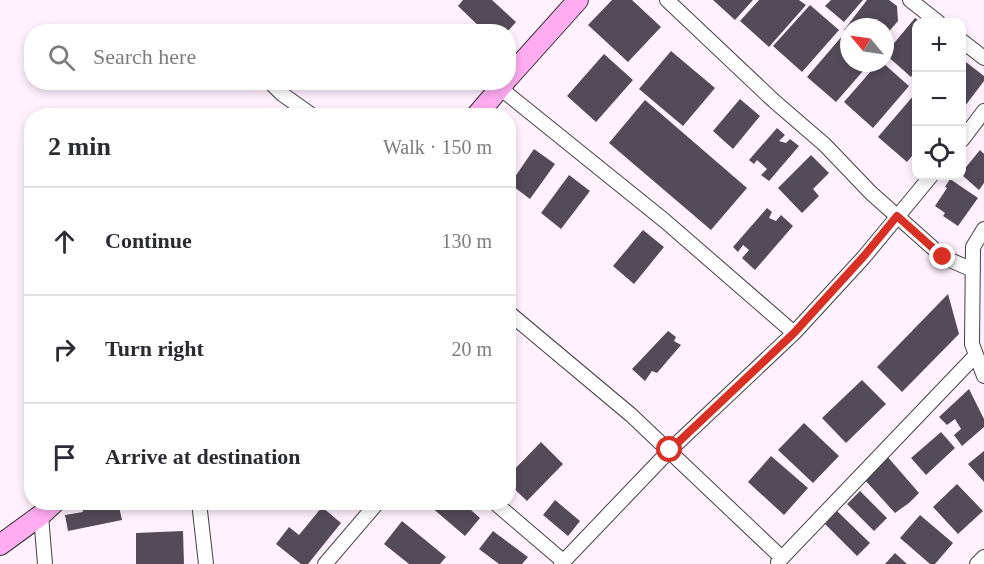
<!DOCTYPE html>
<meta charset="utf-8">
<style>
:root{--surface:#fff;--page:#f2f2f3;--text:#2b2b33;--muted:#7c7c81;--line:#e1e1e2}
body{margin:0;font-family:"Times New Roman",serif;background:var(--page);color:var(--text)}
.controls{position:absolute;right:18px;top:18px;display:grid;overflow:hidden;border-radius:12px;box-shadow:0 3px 9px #0003}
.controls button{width:54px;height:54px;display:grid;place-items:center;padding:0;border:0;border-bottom:2px solid var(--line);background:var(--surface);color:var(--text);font:30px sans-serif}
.compass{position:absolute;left:840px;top:18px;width:54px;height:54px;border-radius:50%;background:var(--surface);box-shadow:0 3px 9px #0003;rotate:299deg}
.stop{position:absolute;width:18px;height:18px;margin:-14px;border:4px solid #d93025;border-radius:50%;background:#fff}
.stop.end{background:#d93025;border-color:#fff;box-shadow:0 2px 6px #0008}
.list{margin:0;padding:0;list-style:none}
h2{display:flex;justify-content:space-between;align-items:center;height:78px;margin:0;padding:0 24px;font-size:26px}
h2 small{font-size:20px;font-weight:400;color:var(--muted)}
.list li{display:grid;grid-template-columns:39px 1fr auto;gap:18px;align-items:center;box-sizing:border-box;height:108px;padding:0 24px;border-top:2px solid var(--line)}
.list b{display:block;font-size:22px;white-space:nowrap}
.list em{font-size:20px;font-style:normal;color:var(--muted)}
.icon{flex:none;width:33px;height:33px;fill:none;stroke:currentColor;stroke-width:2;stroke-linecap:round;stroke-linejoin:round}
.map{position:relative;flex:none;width:984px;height:564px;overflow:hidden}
.search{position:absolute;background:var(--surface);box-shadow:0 3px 9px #0003;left:24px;top:24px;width:492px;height:66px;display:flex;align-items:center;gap:15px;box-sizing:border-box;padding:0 21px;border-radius:24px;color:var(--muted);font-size:22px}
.panel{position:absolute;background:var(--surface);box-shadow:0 3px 9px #0003;left:24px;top:108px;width:492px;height:402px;border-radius:24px}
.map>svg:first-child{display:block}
.building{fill:#544b58}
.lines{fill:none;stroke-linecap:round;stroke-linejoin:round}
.street-casing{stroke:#424242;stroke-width:16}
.secondary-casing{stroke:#313131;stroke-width:22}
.street{stroke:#fff;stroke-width:14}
.secondary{stroke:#ffacf1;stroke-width:20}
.route{stroke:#d93025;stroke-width:8}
</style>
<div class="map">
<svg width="984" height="564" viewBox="0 0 984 564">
<rect width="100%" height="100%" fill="#fff1fe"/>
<path class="building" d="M463 0H492L516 22 507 32H485L458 6Z
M612 0H632L661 27 628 62 588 25Z
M713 0H753L735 20Z
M759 0H799L806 5 769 47 740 21Z
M831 0H863L844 22 825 6Z
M867 0H889L897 6 898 21 885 36V27H849V34L844 30Z
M810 5 839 30 802 72 773 46Z
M915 18 921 22H916V69L911 77 885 54Z
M843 35 849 40V63H870L836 102 807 77Z
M671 51 715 88 683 126 639 89Z
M604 54 633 80 596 122 567 96Z
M962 59 984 76V81L962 110Z
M878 63H883L909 86 873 128 844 102Z
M914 95 916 97V151L907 162 878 137Z
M740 99 760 116 733 149 713 131Z
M645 100 747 188 711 230 609 143Z
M777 128 785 135 779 141 786 143 790 139 799 146 769 181 761 175 767 169 757 160 754 164 749 160Z
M534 149 555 164 530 199 510 184Z
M980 150 984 154V183L979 190 962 175V172Z
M811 155 829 173 813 189 819 196 802 213 778 188Z
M569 175 590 191 561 229 541 213Z
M950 179 978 198 958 226 943 216 945 213 935 206 947 188 945 187Z
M767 208 772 212 769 218 776 221 781 215 793 226 755 270 742 258 749 250 743 245 738 252 733 247Z
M643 230 664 247 634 284 613 266Z
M948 294 959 334 902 392 877 367Z
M668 331 676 337 674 341 681 345 657 373 652 371 645 381 632 369Z
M862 380 886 404 846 443 822 418Z
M969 389 984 419V427L962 446 954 435 961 429 955 419 947 425 939 417Z
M804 423 839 456 813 483 778 450Z
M941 432 955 448 926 475 911 458Z
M541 442 563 464 527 501 508 483V476Z
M984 451V482L968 464Z
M886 455 919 493 909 503 895 513 864 479Z
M771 456 808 488 784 515 748 482Z
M957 484 983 511 958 534 933 507Z
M860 491 887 518 874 531 847 504Z
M555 500 580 521 568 536 543 515Z
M88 502H118L122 520 68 531 65 515 83 512 82 506 88 505Z
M435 502H462L480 518 465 536 431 507Z
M322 507 341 523 308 564H301L276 544 289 527 299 535Z
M837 511 870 543 857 556 825 524Z
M920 515 953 543 935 564H930L900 538Z
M402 521 446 557 440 564H409L384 544Z
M183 531 184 564H136V533Z
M493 531 528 557 522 564H499L479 549Z
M895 553 907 564H885Z"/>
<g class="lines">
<g class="street-casing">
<path id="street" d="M667 0 774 101 825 145 871 193 943 257 973 270
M910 0 938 22
M962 41 984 58
M270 82 282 94 313 116
M500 88 665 221 794 333
M962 140 984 111
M984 229 973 247 972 344 984 376
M508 312 631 415 782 558
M199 502 206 564
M494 502 563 561
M41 515 45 564
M778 562 976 355
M325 564 378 502
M561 564 670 450 794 333 864 257 931 176
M977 564 984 557"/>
</g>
<g class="secondary-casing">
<path id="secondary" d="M508 78 578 0
M476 116 505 82
M0 545 41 515 55 502"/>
</g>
<use href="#street" class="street"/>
<use href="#secondary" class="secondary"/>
</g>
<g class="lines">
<path class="route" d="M670 450 794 333 864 256 897 216 943 257"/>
</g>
</svg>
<div class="controls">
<button>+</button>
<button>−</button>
<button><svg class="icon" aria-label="locate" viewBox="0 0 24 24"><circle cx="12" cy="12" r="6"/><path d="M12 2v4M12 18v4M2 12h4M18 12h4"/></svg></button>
</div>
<svg class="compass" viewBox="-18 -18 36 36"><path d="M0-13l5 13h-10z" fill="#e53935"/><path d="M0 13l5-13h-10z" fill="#7c7c81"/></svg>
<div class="stop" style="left:670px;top:450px"></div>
<div class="stop end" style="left:943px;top:257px"></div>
<div class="search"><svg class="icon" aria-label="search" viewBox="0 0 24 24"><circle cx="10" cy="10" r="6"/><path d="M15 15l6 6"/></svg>Search here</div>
<section class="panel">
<h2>2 min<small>Walk · 150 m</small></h2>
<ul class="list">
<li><svg class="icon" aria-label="ahead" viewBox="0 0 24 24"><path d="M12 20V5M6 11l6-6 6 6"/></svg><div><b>Continue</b></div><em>130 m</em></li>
<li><svg class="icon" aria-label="right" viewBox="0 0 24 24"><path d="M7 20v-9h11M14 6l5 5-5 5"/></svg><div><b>Turn right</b></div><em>20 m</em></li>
<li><svg class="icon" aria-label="arrive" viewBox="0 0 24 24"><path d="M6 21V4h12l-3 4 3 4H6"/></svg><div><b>Arrive at destination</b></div></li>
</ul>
</section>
</div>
